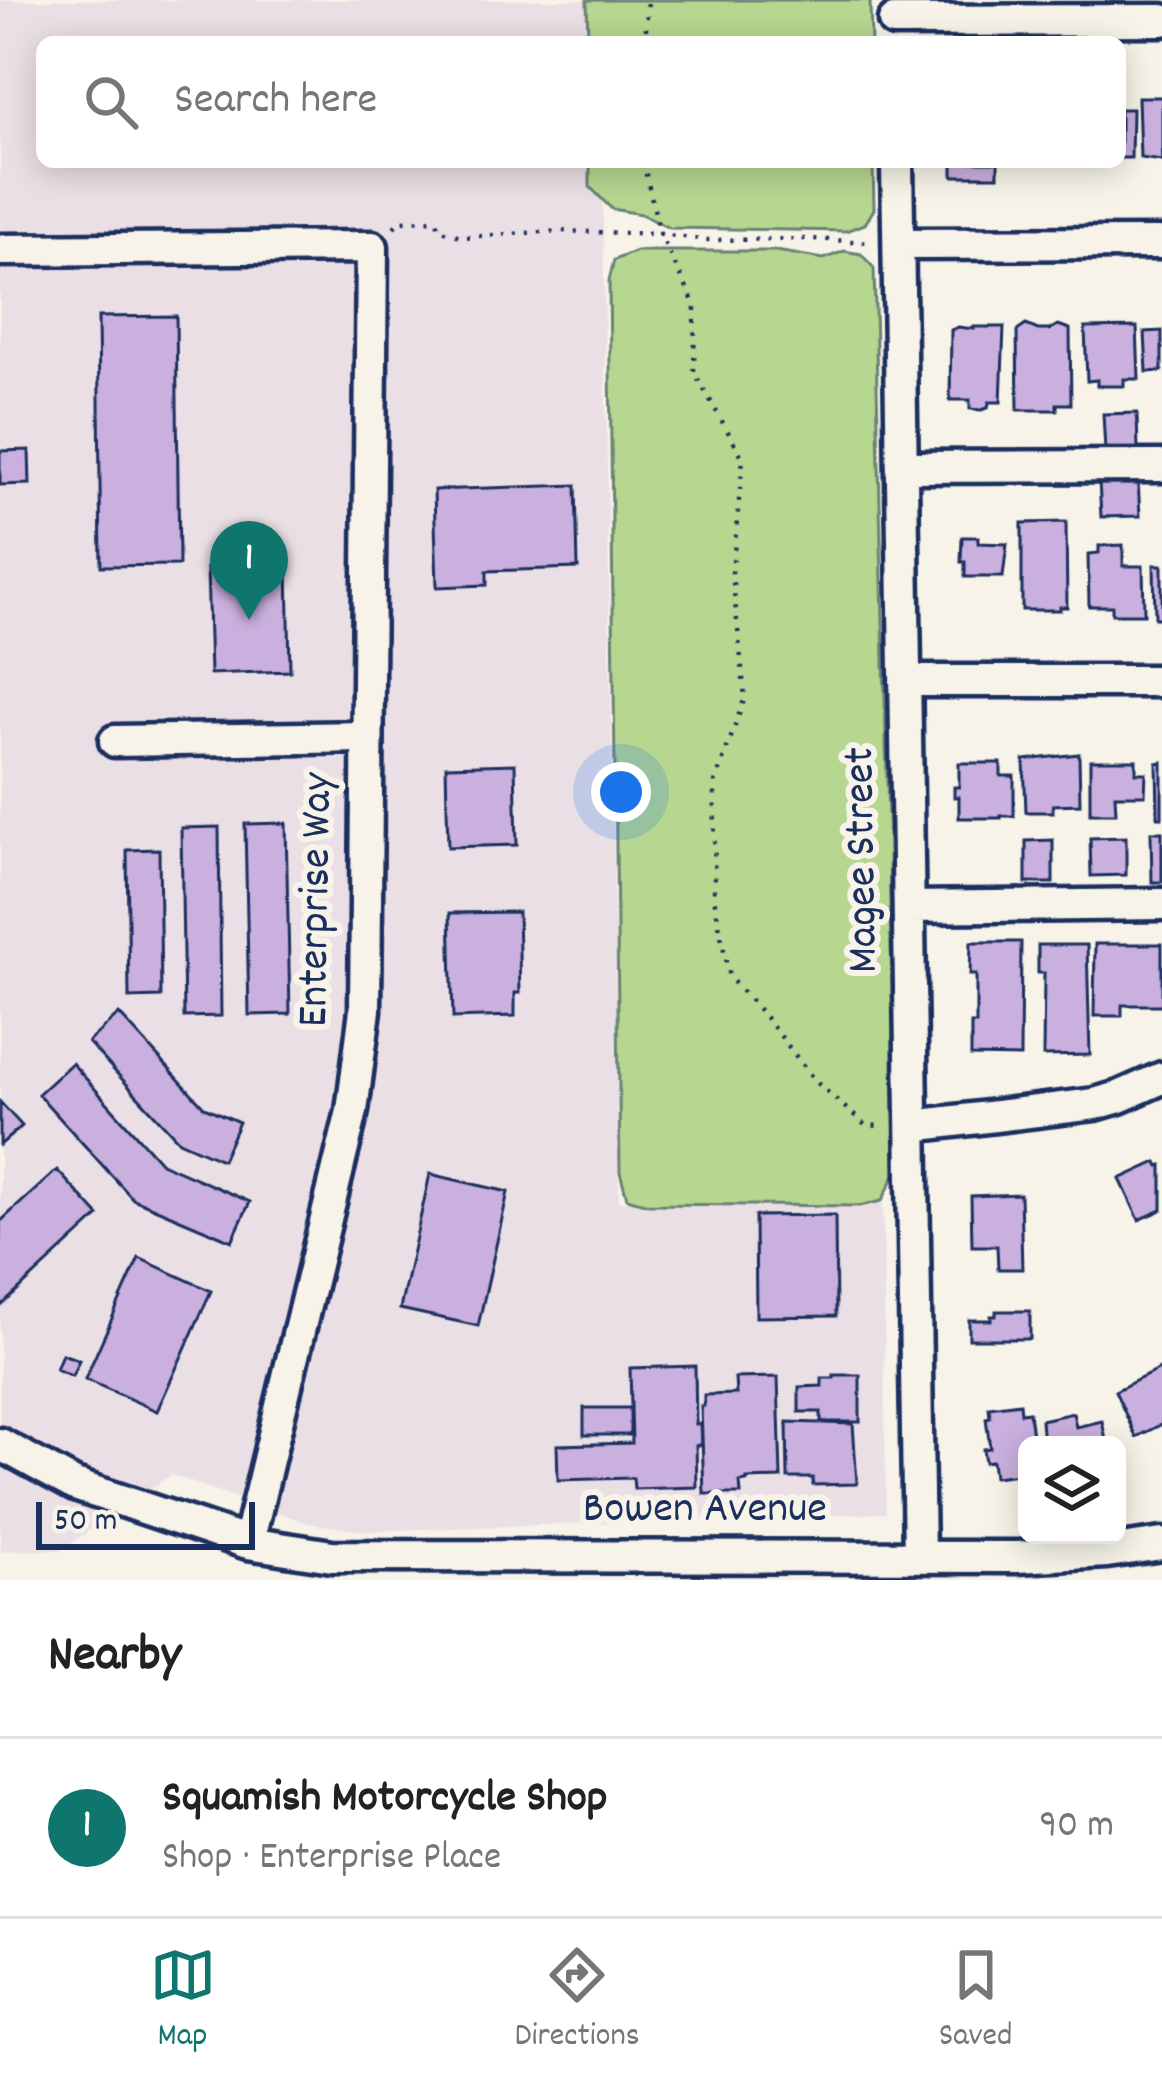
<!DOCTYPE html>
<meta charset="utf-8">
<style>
:root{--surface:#fff;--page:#f2f2f2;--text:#222;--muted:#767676;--line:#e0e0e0;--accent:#0f766e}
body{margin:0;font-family:Dekko,sans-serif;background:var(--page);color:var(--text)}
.controls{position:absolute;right:36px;bottom:36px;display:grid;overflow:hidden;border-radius:18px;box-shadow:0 6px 30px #0003}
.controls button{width:108px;height:108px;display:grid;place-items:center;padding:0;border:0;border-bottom:3px solid var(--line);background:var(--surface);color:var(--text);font:60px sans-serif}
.scale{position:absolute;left:36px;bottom:30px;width:219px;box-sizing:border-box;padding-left:12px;border:6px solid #1b2f5e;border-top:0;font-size:33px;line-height:42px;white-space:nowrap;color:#1b2f5e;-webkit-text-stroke:9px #f7f3e8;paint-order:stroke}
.you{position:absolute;left:621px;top:792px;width:42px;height:42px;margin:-30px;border:9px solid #fff;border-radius:50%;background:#1a73e8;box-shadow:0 0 0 18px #1a73e833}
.badge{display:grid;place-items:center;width:78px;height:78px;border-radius:50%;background:var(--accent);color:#fff;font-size:39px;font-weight:700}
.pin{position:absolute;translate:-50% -99px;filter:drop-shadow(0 3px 6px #0008)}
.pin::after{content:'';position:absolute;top:63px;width:42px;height:36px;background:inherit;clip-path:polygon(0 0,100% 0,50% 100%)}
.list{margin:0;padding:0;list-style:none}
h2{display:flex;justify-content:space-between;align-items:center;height:156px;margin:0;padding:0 48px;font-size:51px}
h2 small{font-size:39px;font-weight:400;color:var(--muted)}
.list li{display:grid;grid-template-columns:78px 1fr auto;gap:36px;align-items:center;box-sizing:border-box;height:180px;padding:0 48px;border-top:3px solid var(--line)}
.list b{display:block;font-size:45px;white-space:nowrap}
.list p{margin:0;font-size:39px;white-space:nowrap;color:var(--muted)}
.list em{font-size:39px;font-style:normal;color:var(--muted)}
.icon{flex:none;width:66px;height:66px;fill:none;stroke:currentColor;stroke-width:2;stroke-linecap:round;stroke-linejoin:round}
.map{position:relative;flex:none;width:1162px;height:1580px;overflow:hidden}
.search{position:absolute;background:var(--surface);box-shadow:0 6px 30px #0003;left:36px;right:36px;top:36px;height:132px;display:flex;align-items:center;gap:30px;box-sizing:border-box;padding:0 42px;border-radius:18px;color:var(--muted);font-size:45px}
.sheet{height:336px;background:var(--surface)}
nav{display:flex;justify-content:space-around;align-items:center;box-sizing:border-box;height:168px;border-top:3px solid var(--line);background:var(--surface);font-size:33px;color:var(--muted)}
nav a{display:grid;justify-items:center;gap:6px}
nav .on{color:var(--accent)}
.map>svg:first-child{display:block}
.built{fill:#eadfe5}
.green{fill:#b7d68f;stroke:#698276;stroke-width:3}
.building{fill:#cab0de;stroke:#1b2f5e;stroke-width:3}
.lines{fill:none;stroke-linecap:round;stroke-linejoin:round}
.minor-casing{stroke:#1b2f5e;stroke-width:39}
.path{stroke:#1b2f5e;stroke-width:4.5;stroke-dasharray:3 9;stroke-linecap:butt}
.minor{stroke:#f7f3e8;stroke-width:30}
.labels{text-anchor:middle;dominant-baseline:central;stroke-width:12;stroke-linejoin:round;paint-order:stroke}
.street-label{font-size:45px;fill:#1b2f5e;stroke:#f7f3e8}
</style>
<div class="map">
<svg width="1162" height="1580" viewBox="0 0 1162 1580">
<rect width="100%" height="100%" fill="#f7f3e8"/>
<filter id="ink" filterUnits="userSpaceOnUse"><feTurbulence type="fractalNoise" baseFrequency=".00833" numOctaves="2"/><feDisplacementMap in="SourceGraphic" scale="24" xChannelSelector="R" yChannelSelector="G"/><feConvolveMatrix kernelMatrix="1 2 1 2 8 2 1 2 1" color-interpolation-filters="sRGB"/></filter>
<g filter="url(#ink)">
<path class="built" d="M0 0H599L600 42H42V162H602L619 1201 883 1197 886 1513 365 1531 308 1523 171 1475 61 1550 0 1551Z"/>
<path class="green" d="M587 0H870L871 42H588Z
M590 162H873L874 209 865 224 846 231 669 228 641 214 612 209 590 187Z
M636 251H776L824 259 844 251 861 254 874 268 897 1171 882 1201 860 1206 648 1204 627 1198 620 1172 609 281 614 260Z"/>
<path class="building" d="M1138 97H1162V161L1140 158Z
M1120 109H1132L1131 158H1120Z
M953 162H998V176H953Z
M176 316 179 565 101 566 98 317Z
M1026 325 1038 330H1049L1058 325 1070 329 1071 404H1057V410H1018L1017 331Z
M958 327 974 329V327H1004L1001 402H989L988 408 981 410 970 409V400H950L951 330Z
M1137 327 1139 379H1124V386H1097V380L1087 381 1085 328Z
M1162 331V371L1147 372 1145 332Z
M1137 413 1138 450 1105 451 1103 414Z
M29 450 30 484 0 485V451Z
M1138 480 1140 516 1101 517 1099 481Z
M576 485 578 568 487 571V585L437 587 434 490Z
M1066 522 1067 607H1060V610H1022V523Z
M962 537H978V543L1007 544 1003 577H965V562H961Z
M1123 545V566H1143L1144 614H1112V606H1089L1088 554 1099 553V546Z
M1154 565H1162V618H1155Z
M288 566 290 671 210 674 207 568Z
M1079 754 1080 804 1053 805V812H1026L1024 760Z
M1090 760H1136V773H1146L1145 795H1115L1116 813H1090Z
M1162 762V817H1158L1157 763Z
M959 763H1001V776H1014V816H1001V818H959V797H954V787H959Z
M515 764 517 845 448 847 446 766Z
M286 823 290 1014 249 1015 245 824Z
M219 827 221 1016 184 1017 181 828Z
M1151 832H1162V882H1152Z
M1126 837V875L1091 876 1090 838Z
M1053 840V883H1026V841Z
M159 849 161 997 129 998 127 850Z
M518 912 520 993H515V1016L453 1018 450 913Z
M971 942H1021L1020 1057 971 1056V1024H976V975H970Z
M1095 944H1162V1005H1122V1016H1094Z
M1038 945H1087L1090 1055 1043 1056 1044 973H1038Z
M119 1014 204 1107 239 1122 222 1160 179 1141 88 1042Z
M72 1063 161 1163 250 1202 232 1241 133 1199 38 1094Z
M0 1102 22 1126 0 1145Z
M1157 1162 1159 1166 1162 1165V1210L1139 1220 1120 1179Z
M57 1170 99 1216 0 1307V1222Z
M430 1174 508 1192 478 1326 400 1309Z
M1020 1194 1022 1269H998L997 1246H972L971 1196Z
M835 1215 836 1316 756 1317 755 1216Z
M139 1258 211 1291 157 1411 85 1379Z
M996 1311H1030V1339H969V1320H991V1316H996Z
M62 1354 79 1360 72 1376 56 1369Z
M695 1366 696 1424H700L701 1445H696L697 1487 634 1489 633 1478 558 1480 557 1445 632 1443 630 1368Z
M1162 1368V1424L1136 1437 1115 1391Z
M834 1375H860V1422H821V1412H799V1387L822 1386V1378H834Z
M778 1377 781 1478 747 1479V1481L740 1482 741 1494H704L701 1406H704V1395L736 1394 735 1378Z
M1020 1403 1021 1413 1029 1412 1033 1445H1027V1473L994 1477 992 1461 985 1462 983 1449 990 1448 986 1418 990 1417 989 1407Z
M584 1408H630V1435H584Z
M1073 1413 1076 1427 1102 1421 1107 1445H1043L1041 1420Z
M787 1422 853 1424 857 1484 813 1485V1478H788Z"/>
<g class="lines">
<g class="minor-casing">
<path id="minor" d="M894 21 1162 20
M897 162 919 1557
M899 244 1162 243
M0 250 372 247 365 1010 352 1111 248 1543
M902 467 1162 466
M905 681H1162
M115 741 367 737
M911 907 1162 904
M913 1126 1095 1104 1119 1097 1162 1078
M0 1444 75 1485 248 1543 332 1556 1017 1557 1107 1552 1162 1544"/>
</g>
<path class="path" d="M645 42 648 0
M643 162 660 234 695 305 694 372 743 458 732 573 745 697 715 783 714 897 729 977 769 1021 815 1081 865 1125 883 1126
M394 227 400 221 437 220 439 229 463 237 560 231 660 234 707 240 812 239 869 242"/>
<use href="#minor" class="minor"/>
</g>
</g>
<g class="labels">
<g class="street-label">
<text transform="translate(864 860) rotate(-91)">Magee Street</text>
<text transform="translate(318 900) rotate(-89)">Enterprise Way</text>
<text x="705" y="1511">Bowen Avenue</text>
</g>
</g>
</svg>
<div class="controls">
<button><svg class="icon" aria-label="layers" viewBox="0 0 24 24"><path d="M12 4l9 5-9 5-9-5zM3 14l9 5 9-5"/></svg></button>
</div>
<div class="scale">50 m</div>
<div class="you"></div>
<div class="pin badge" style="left:249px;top:620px">1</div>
<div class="search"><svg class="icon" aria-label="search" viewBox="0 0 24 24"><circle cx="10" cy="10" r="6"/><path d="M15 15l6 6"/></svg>Search here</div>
</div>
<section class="sheet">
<h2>Nearby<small></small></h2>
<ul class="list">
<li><span class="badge">1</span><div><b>Squamish Motorcycle Shop</b><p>Shop · Enterprise Place</p></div><em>90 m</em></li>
</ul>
</section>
<nav>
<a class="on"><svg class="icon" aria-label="map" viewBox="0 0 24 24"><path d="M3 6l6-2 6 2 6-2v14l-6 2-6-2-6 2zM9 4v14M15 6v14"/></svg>Map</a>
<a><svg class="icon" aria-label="directions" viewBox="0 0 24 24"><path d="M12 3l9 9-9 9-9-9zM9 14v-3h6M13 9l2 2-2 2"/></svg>Directions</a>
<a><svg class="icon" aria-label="saved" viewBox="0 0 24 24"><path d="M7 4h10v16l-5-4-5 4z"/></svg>Saved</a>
</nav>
